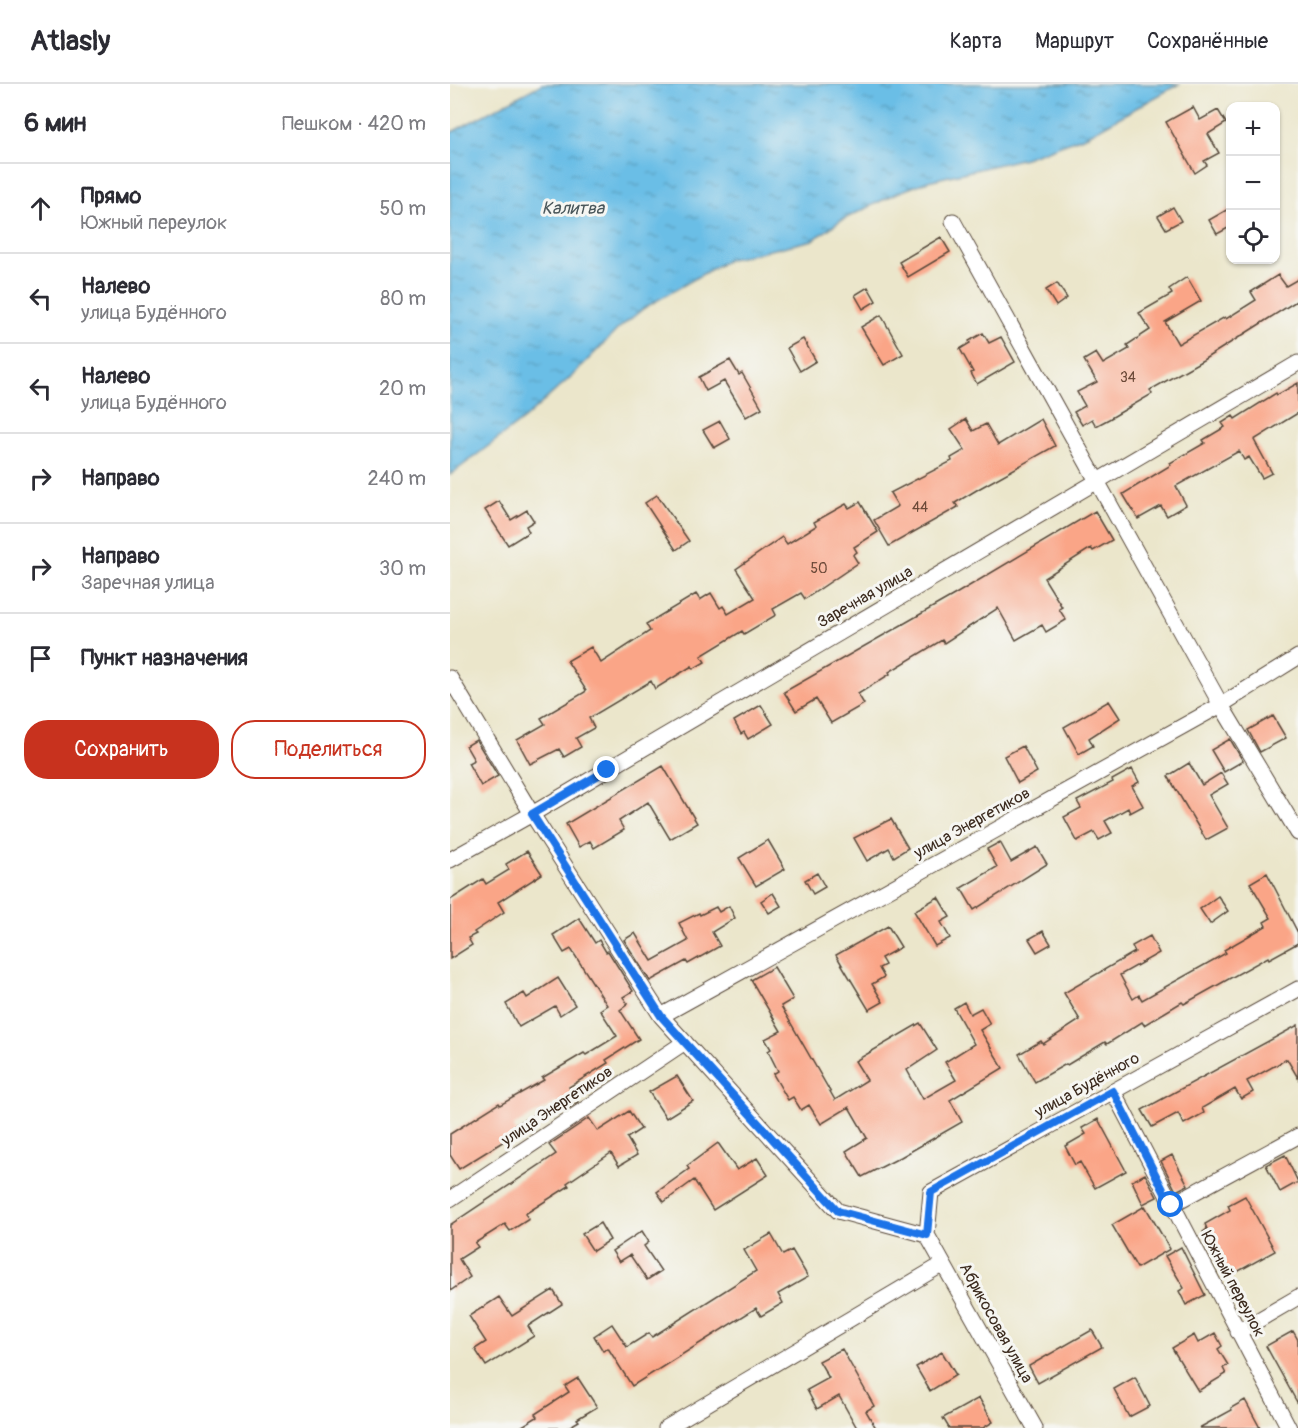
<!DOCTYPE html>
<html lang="ru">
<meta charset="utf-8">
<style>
:root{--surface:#fff;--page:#f7f7f7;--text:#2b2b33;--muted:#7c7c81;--line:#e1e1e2;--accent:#c8321e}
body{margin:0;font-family:Pangolin,sans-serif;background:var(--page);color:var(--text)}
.controls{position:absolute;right:18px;top:18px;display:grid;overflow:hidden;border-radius:12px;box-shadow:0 2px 4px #0004}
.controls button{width:54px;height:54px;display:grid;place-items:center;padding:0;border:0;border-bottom:2px solid var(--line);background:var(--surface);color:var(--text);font:30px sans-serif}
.stop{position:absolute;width:18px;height:18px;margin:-14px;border:4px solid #1a73e8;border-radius:50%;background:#fff}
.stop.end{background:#1a73e8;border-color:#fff;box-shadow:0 2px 6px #0008}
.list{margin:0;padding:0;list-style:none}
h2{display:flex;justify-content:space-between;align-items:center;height:78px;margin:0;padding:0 24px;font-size:26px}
h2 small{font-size:20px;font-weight:400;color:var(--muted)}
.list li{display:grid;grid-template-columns:39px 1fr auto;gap:18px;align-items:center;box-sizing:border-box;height:90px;padding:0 24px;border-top:2px solid var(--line)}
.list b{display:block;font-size:22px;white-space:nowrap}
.list p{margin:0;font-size:20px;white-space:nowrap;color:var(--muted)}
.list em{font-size:20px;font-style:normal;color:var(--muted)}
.actions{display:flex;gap:12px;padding:18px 24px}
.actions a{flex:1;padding:14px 0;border:2px solid var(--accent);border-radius:24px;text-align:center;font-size:21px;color:var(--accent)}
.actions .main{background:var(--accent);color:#fff}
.icon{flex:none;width:33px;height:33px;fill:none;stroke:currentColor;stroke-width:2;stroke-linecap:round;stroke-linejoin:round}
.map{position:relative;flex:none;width:848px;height:1344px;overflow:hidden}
header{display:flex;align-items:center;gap:36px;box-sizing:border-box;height:84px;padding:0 30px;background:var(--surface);border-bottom:2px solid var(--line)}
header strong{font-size:28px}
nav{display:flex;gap:33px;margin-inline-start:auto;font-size:21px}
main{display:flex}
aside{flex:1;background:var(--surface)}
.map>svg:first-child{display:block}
.water{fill:url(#water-ripples);stroke:#527482;stroke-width:1.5}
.building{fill:#faa587}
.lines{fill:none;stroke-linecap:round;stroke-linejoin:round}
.minor-casing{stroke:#554638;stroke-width:17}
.minor{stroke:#fff;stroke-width:15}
.route{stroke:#1a73e8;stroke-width:8}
.labels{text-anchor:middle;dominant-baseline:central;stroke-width:6;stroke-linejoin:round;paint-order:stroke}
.number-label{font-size:14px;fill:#6b4938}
.street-label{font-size:16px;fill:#3b2a1e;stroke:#f6f6f2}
.water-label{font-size:18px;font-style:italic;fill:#49565a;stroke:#f6f6f2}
</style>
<header>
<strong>Atlasly</strong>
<nav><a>Карта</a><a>Маршрут</a><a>Сохранённые</a></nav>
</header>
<main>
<aside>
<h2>6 мин<small>Пешком · 420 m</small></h2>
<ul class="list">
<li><svg class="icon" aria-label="ahead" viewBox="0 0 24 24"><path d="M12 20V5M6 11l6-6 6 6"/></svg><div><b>Прямо</b><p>Южный переулок</p></div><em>50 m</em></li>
<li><svg class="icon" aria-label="left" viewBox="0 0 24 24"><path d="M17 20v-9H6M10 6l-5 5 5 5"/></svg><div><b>Налево</b><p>улица Будённого</p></div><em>80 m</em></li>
<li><svg class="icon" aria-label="left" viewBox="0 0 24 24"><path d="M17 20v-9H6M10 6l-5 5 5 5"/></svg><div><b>Налево</b><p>улица Будённого</p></div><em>20 m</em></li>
<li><svg class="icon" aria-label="right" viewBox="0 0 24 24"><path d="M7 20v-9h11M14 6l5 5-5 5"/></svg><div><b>Направо</b></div><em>240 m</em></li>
<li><svg class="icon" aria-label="right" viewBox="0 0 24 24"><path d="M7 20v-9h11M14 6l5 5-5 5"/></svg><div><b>Направо</b><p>Заречная улица</p></div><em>30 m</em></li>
<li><svg class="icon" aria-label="arrive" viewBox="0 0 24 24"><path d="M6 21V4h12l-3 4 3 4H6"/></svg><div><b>Пункт назначения</b></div></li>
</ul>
<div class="actions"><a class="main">Сохранить</a><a>Поделиться</a></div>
</aside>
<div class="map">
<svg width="848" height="1344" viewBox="0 0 848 1344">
<defs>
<pattern id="water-ripples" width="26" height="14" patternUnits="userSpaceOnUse" patternTransform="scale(1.5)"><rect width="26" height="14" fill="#6abee6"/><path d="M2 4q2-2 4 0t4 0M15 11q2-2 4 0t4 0" fill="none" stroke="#589bba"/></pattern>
</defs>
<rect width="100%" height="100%" fill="#f6f6f2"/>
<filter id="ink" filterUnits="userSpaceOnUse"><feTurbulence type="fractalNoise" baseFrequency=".0167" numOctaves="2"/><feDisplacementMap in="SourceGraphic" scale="12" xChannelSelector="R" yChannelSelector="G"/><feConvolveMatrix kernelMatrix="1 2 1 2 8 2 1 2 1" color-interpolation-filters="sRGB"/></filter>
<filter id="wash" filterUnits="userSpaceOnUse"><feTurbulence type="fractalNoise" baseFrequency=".008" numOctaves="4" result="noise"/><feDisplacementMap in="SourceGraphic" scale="24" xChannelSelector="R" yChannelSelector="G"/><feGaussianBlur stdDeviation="1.35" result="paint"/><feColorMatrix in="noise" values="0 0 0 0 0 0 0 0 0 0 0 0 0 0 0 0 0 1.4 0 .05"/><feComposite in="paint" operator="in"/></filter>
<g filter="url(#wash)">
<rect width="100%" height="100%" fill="#ebe6cb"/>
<path class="water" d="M92 0H729L638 51 575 74 478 97 447 109 390 137 363 156 277 176 194 224 168 245 123 291 74 335 0 391V49Z"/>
<g id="blocks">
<path class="building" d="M743 23 750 36 768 26 776 39 758 50 769 69 754 77 757 81 745 89 716 38Z
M723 123 731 137 716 145 708 132Z
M780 124V143L767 150 759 136Z
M491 153 500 168 458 193 449 178Z
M828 191 836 202 848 195V216L753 276 700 306 702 310 659 335 646 342 642 335 632 341 624 328 635 322 627 308 647 298 634 276 646 269 653 280 679 265 677 261 700 246 689 229 722 210 719 205 737 193 751 217 715 238 728 260 775 233 776 235 806 216 801 208Z
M607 199 617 214 606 222 596 206Z
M418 203 426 217 413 225 405 211Z
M431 231 453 270 434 281 411 243Z
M533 249 539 259 551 253 565 278 527 300 521 289 523 288 510 265 520 259 519 257Z
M353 255 366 277 350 287 337 264Z
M280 276 289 291 292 289 312 324 296 333 274 297 256 307 249 293Z
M848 299V329L804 356 822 389 812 394 799 373 794 376 789 367 726 402 736 421 717 432 711 422 688 435 673 410 721 381 720 379 755 359 753 356 775 343 772 339 783 332 785 335 826 309 827 311Z
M516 335 523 347 536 340 548 361 591 335 605 362 530 404 505 419 508 423 439 462 424 436 448 422 440 409 502 377 501 374 515 366 501 345Z
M270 337 280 355 264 364 253 346Z
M207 411 239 457 226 466 195 419Z
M49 417 61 436 77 426 84 437 76 442 79 448 58 461 35 426Z
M410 418 428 448 404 463 407 468 403 471 408 479 355 515 351 509 323 525 326 531 294 550 292 547 251 572 255 578 243 585 242 582 205 605 201 597 139 634 144 644 126 654 131 663 114 673 109 665 80 680 67 656 95 640 91 634 135 608 136 606 117 577 141 563 151 579 200 547 196 540 246 510 250 516 261 509 270 524 273 522 278 530 305 514 286 485 332 453 337 460 366 442 364 438 396 420 399 424Z
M645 427 662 456 643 467 641 464 594 494 612 523 609 525 616 536 596 548 592 541 566 556 548 524 494 559 492 556 439 588 440 590 408 610 414 620 381 639 366 615 346 627 334 608 504 511Z
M659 617 670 634 639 654 643 662 629 670 614 643Z
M311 621 323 640 298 655 294 648 291 650 284 637Z
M823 632 836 654 810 668 798 646Z
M780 655 793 677 774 688 761 666Z
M26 656 48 692 31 702 18 679 24 676 16 662Z
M573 662 587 688 568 699 554 672Z
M739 679 752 701 771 689 778 700 759 711 778 744 756 756 718 692Z
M213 682 247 739 220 755 198 718 169 737 174 746 144 764 140 757 129 763 116 740Z
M682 685 689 698 682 702 693 722 680 729 678 724 655 737 662 749 649 756 644 748 627 757 614 733 631 724 627 717 663 698 662 696Z
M441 735 458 764 444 773 439 764 417 777 404 754Z
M318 756 335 785 306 802 289 774Z
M550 758 561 778 587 763 597 780 524 826 511 804 547 783 537 765Z
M77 767 92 790 48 818 54 828 24 848 26 850 18 854 22 861 0 875V816L33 795 36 800 59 786 56 780Z
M367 789 375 803 363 810 355 796Z
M817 789 848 849V859L819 875 818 873 734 920 732 918 694 941 692 938 657 960 655 958 617 981 616 980 585 998 569 970 591 957 593 960 630 936 614 909 685 868 682 862 700 852 709 869 670 891 683 915 689 911 692 916 776 869 774 866 816 842 814 838 821 834 800 799Z
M323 809 331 822 319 829 311 817Z
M768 812 778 827 760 840 750 825Z
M488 813 500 833 491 838 500 854 485 862 464 827Z
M279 822 285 834 262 848 270 862 238 880 236 877 200 897 174 856 185 849 202 877 238 857 229 839 249 829 250 831 266 823 269 828Z
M129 834 145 859 149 856 156 868 158 867 183 907 173 913 178 920 170 926 189 955 156 976 158 979 119 1003 128 1018 117 1025 113 1020 109 1022 107 1018 63 1042 67 1049 9 1085 0 1071V1050L49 1019 50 1021 94 996 92 994 134 969 136 971 167 952 150 926 157 921 121 865 114 869 103 851Z
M438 842 451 863 431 874 435 881 429 884 434 893 422 900 433 918 419 926 386 871Z
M593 847 601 860 587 868 579 855Z
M324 883 343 915 331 922 385 1016 417 996 405 977 470 939 487 966 457 986 473 1015 506 996 495 978 524 960 504 924 514 918 520 930 531 924 540 940 530 946 553 984 500 1016 512 1038 451 1073 412 1093 396 1067 417 1054 399 1023 371 1040 359 1021 351 1026 343 1013 338 1016 323 990 328 987 318 967 321 965 315 955 331 947 301 896Z
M108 894 125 921 110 931 105 922 69 943 56 920 74 909 77 914Z
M848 941V994L837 975 797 997 803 1008 791 1015 785 1005 752 1024 754 1029 734 1040 728 1029 702 1043 692 1026Z
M227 992 243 1017 216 1034 199 1008Z
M179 1027 191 1045 177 1054 187 1071 169 1082 161 1069 117 1099 119 1102 75 1130 79 1135 60 1147 55 1140 25 1159 28 1163 9 1175 20 1193 0 1207V1141L106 1070 99 1061 139 1034 148 1047Z
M648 1035 676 1087 645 1104 630 1078 625 1081 615 1062 636 1050 632 1044Z
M268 1059 287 1086 307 1074 318 1091 263 1126 244 1096 214 1118 207 1108 239 1085 237 1082Z
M722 1071 738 1101 726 1107 711 1077Z
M835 1071 848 1098 830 1108 816 1081Z
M695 1090 707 1113 693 1120 682 1097Z
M795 1112 825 1167 778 1193 753 1148 757 1145 755 1140 780 1126 778 1121Z
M695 1122 720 1165 687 1184 662 1141Z
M150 1139 160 1156 143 1167 132 1150Z
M192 1147 199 1158 194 1162 211 1187 197 1196 180 1171 169 1178 162 1167Z
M321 1150 333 1171 342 1166 358 1193 328 1210 333 1219 311 1232 306 1224 182 1302 158 1264 153 1267 144 1252 162 1240 177 1263 199 1249 202 1253 306 1187 294 1166Z
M731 1163 755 1211 736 1221 729 1207 734 1204 715 1172Z
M103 1206 112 1220 78 1242 84 1252 36 1282 25 1265 36 1258 19 1232 49 1213 62 1232Z
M642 1246 652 1263 588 1299 579 1282Z
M843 1247 848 1256V1320L816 1262Z
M765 1249 772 1262 768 1265 778 1281 773 1284 776 1290 748 1307 722 1264 744 1251 748 1259Z
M392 1265 424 1322 416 1327 426 1344H407L389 1312 367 1325 357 1306 379 1294 369 1277Z
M492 1268 506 1291 480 1307 466 1283Z
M685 1293 700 1322 679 1333 664 1305Z
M128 1294 147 1323 127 1335 129 1337 117 1344H69L87 1333 85 1330 119 1308 115 1302Z
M529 1314 543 1338 533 1344H499L493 1334Z
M795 1316 810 1344H749L782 1326 781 1324Z"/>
</g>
</g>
<g filter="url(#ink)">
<use href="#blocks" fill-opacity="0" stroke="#554638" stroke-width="1.5"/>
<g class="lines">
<g class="minor-casing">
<path id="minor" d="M503 137 771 621 848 749
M0 594 82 730 211 932 388 1127 477 1151
M0 776 82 730 848 279
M211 932 771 621 848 573
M663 1007 839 1344
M0 1115 235 958
M721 1121 848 1052
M477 1151 481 1108 848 905
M477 1151 585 1344
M788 1248 848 1213
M216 1344 493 1180"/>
</g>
<use href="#minor" class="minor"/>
</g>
</g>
<g class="lines" filter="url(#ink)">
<path class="route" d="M157 686 82 730 211 932 388 1127 477 1151 481 1108 663 1007 721 1121"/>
</g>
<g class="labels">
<g class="number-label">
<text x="678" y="293">34</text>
<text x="470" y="423">44</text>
<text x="369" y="484">50</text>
</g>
<g class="street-label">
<text transform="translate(415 513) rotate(-30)">Заречная улица</text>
<text transform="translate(522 739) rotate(-29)">улица Энергетиков</text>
<text transform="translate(637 1001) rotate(-29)">улица Будённого</text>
<text transform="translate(107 1022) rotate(-34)">улица Энергетиков</text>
<text transform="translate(783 1200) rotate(62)">Южный переулок</text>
<text transform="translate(546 1239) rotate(61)">Абрикосовая улица</text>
</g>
<g class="water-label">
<text x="123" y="124">Калитва</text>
</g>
</g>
</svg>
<div class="controls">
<button>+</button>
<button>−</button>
<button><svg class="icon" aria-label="locate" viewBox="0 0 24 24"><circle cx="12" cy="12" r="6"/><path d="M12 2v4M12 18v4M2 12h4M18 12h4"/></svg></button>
</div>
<div class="stop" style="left:721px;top:1121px"></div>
<div class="stop end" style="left:157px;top:686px"></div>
</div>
</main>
